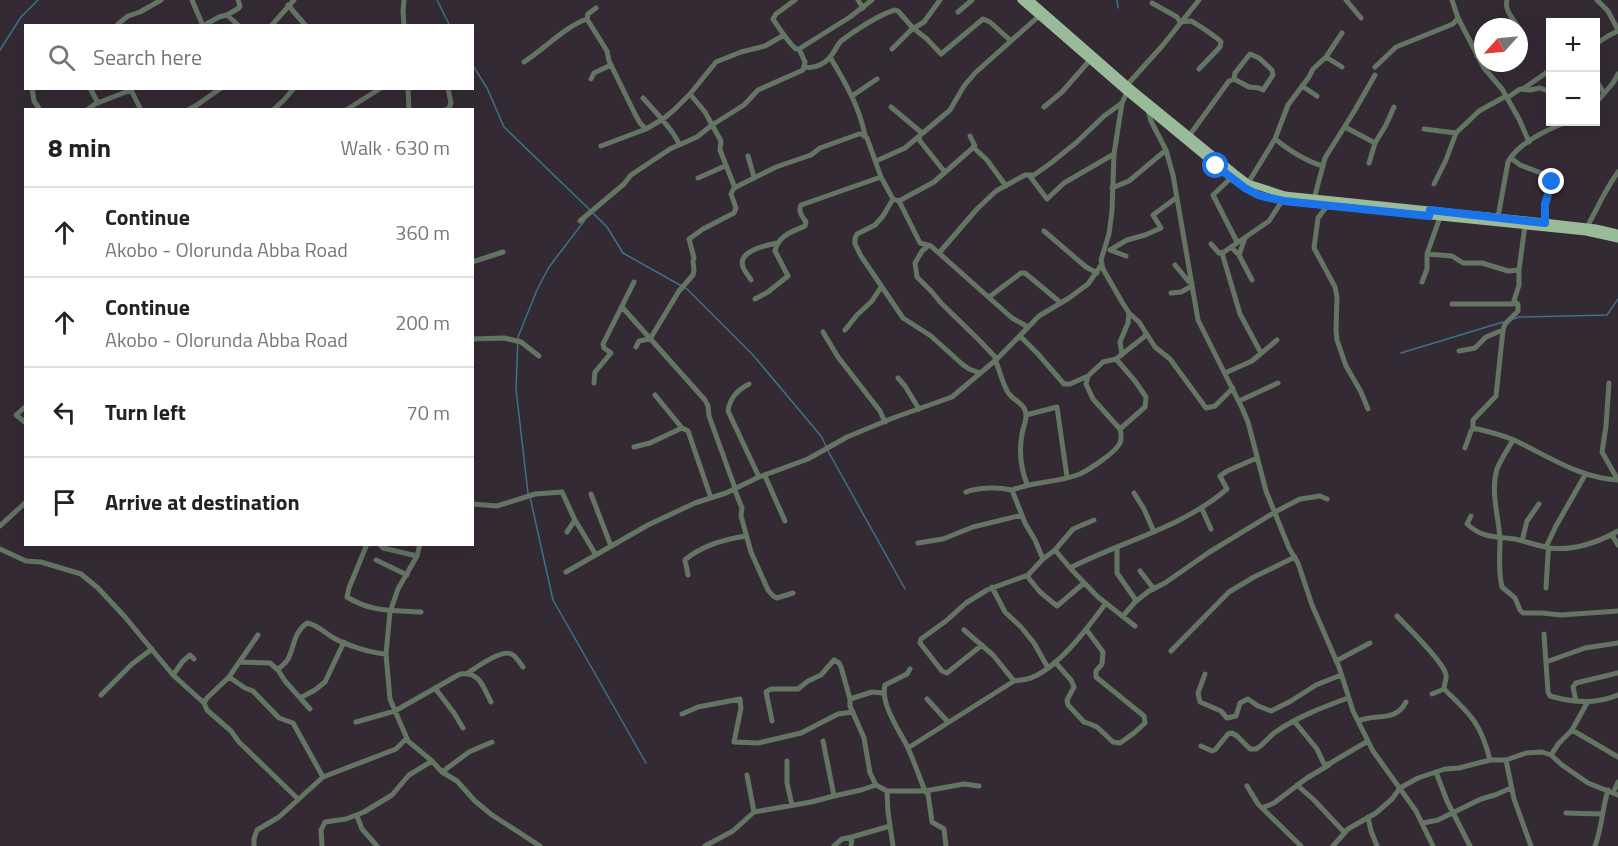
<!DOCTYPE html>
<meta charset="utf-8">
<style>
:root{--surface:#fff;--page:#f2f2f2;--text:#222;--muted:#767676;--line:#e0e0e0}
body{margin:0;font-family:"Titillium Web",sans-serif;background:var(--page);color:var(--text)}
.controls{position:absolute;right:18px;top:18px;display:grid;overflow:hidden;border-radius:0px;box-shadow:0 6px 24px #0002}
.controls button{width:54px;height:54px;display:grid;place-items:center;padding:0;border:0;border-bottom:2px solid var(--line);background:var(--surface);color:var(--text);font:30px sans-serif}
.compass{position:absolute;left:1474px;top:18px;width:54px;height:54px;border-radius:50%;background:var(--surface);box-shadow:0 6px 24px #0002;rotate:243deg}
.stop{position:absolute;width:18px;height:18px;margin:-14px;border:4px solid #1a73e8;border-radius:50%;background:#fff}
.stop.end{background:#1a73e8;border-color:#fff;box-shadow:0 2px 6px #0008}
.list{margin:0;padding:0;list-style:none}
h2{display:flex;justify-content:space-between;align-items:center;height:78px;margin:0;padding:0 24px;font-size:26px}
h2 small{font-size:20px;font-weight:400;color:var(--muted)}
.list li{display:grid;grid-template-columns:39px 1fr auto;gap:18px;align-items:center;box-sizing:border-box;height:90px;padding:0 24px;border-top:2px solid var(--line)}
.list b{display:block;font-size:22px;white-space:nowrap}
.list p{margin:0;font-size:20px;white-space:nowrap;color:var(--muted)}
.list em{font-size:20px;font-style:normal;color:var(--muted)}
.icon{flex:none;width:33px;height:33px;fill:none;stroke:currentColor;stroke-width:2;stroke-linecap:round;stroke-linejoin:round}
.map{position:relative;flex:none;width:1618px;height:846px;overflow:hidden}
.search{position:absolute;background:var(--surface);box-shadow:0 6px 24px #0002;left:24px;top:24px;width:450px;height:66px;display:flex;align-items:center;gap:15px;box-sizing:border-box;padding:0 21px;border-radius:0px;color:var(--muted);font-size:22px}
.panel{position:absolute;background:var(--surface);box-shadow:0 6px 24px #0002;left:24px;top:108px;width:450px;height:438px;border-radius:0px}
.map>svg:first-child{display:block}
.lines{fill:none;stroke-linecap:round;stroke-linejoin:round}
.stream{stroke:#3d718c;stroke-width:1.5}
.minor{stroke:#647564;stroke-width:5}
.major{stroke:#9abb9a;stroke-width:7}
.route{stroke:#1a73e8;stroke-width:8}
</style>
<div class="map">
<svg width="1618" height="846" viewBox="0 0 1618 846">
<rect width="100%" height="100%" fill="#342a34"/>
<g class="lines">
<path class="stream" d="M437 0 450 26
M1117 0 1118 8
M0 50 21 17 38 0
M472 64 487 88 504 127 590 210
M593 213 607 227 623 253 687 289 753 355 821 436 826 446
M1513 319 1519 317 1607 315 1618 299
M1401 353 1503 322
M828 451 905 589
M528 493 516 389 518 337 537 290 549 267 585 220
M530 497 553 600 646 763"/>
<path class="minor" d="M192 0 203 26
M858 0 863 8
M1346 0 1361 18
M1452 0 1458 18 1484 68 1502 89 1519 119 1529 142
M1507 0C1504 10 1513 18 1518 27
M1597 0 1608 11 1618 30
M1152 3 1177 17 1180 22 1191 21C1197 24 1218 38 1221 42L1220 47 1199 69
M288 5 306 26
M596 8 588 14 587 19 607 51 609 61 635 114 640 123 646 129 663 119 674 110 690 94 716 62 741 52 765 46 784 35
M958 12 972 0
M227 15 239 8 240 6 238 0
M119 26 118 24 128 16 140 12 161 0
M203 26 219 17 227 15 239 26
M271 26 294 0
M404 26 403 11 404 0
M1596 44 1608 36 1618 31
M799 49 850 17 872 0
M892 49 911 30 924 22 940 0
M1477 56 1479 51 1483 48
M830 57C845 82 859 106 865 135
M1326 57 1342 33
M524 62C544 49 566 26 587 19
M805 67C816 69 827 63 833 53 836 49 837 45 841 41 854 31 880 14 895 10L898 11 913 28 927 39 941 54 983 19 990 22 1011 41
M1375 67 1396 47 1453 24 1458 18
M591 79 594 73 611 65
M1596 80 1604 93
M1127 85 1163 45 1199 0
M1302 86 1317 96
M32 88 34 101 40 110
M90 88 98 103
M408 88 409 110
M1523 89 1550 70
M690 94 705 112 721 141 720 150 735 188
M852 96 877 79
M643 98C651 107 678 135 679 145
M1507 98 1520 89 1530 90 1540 88 1548 91
M1596 103 1613 83 1618 74
M891 107 922 133
M1044 107 1062 92 1090 60
M1149 109V114L1151 121 1166 150 1173 175 1198 320 1242 408 1248 422 1266 491 1289 548 1298 563 1312 605 1339 667 1353 711 1373 751 1416 811 1433 846
M87 110 95 104 131 90 141 110
M188 110 197 105 221 88
M273 110 284 100 294 88
M346 110 381 88
M445 110 449 108 451 103 448 88
M1345 127 1375 143
M1424 129 1456 133
M1189 136 1229 81 1234 79 1249 87 1259 88 1263 90 1273 75 1272 70 1259 58 1250 54 1235 73 1234 79
M919 137 920 141 944 171
M1275 139C1290 151 1305 161 1323 166
M601 146 646 129
M973 147 987 160 1006 186
M748 156 754 177
M1511 158 1520 165 1549 176 1551 179V186L1545 208V223
M876 161 905 148 943 116 950 110 964 86 975 73 1039 16
M1369 163 1375 143 1386 125 1394 107
M1029 175 1047 199 1064 183 1114 154
M698 178 725 166
M1231 178 1213 195 1237 242
M1248 183 1275 139 1288 105 1309 77 1313 69 1326 57 1342 67
M1434 184 1446 160 1456 133 1479 111 1506 96
M1112 188 1129 181 1166 150
M893 199 883 216 875 225 857 234 855 238V244L861 256 903 318 931 336 962 364 969 369 980 373
M1314 199 1325 158 1355 110 1375 75
M899 201 934 182 975 146 970 136
M1327 206 1318 218 1314 248 1335 287 1337 297 1336 331 1337 340 1346 366 1361 392 1368 409
M1498 217 1508 162C1518 143 1547 130 1566 122
M580 221 624 184 631 175 670 149 697 137 712 125 744 105 758 90 803 70 805 62 799 49H796C788 42 779 28 773 19L776 14 795 0
M1587 227C1597 209 1605 190 1618 172
M1044 231 1086 267 1097 273
M1211 244 1219 253 1224 252 1269 221 1280 204 1284 201
M928 246 922 251 915 263 917 277 932 292 941 303 979 340 997 359
M1231 247 1239 255 1252 280
M1110 250 1127 240 1145 235 1161 228 1153 215 1176 198
M1110 250 1126 256
M939 253 977 209 996 191 1025 175H1034L1051 163 1077 142 1104 116 1122 103
M1222 253 1240 314 1261 353
M1427 254 1452 256 1463 263H1482L1508 271 1519 270
M1239 255 1245 238
M472 262 503 252
M1175 265 1189 282 1192 283
M751 280C749 276 744 271 743 267 737 251 767 245 777 243
M1422 282 1427 269V254L1440 217
M1171 293 1181 292 1192 286
M989 297 1021 273H1025L1061 303
M755 299 768 292 788 276 775 251C778 236 791 232 805 226L806 222C802 216 798 212 801 205L881 177
M1452 304H1513L1519 285V270L1525 225
M622 307 705 400 708 406 709 416 735 488
M845 330 857 315 872 301 881 287
M1503 330 1505 324 1518 311V304L1515 302
M823 332 838 357 880 411 885 422
M1146 333 1155 347 1170 359 1206 408 1215 406 1233 388
M1020 336 1038 354 1064 384H1070L1088 376
M472 339 504 338 521 342 539 356
M636 347 639 341 650 339 679 291 693 275 694 270 693 261 694 258 689 239 703 229 734 213 736 208 731 194 734 188 776 167 811 155 820 148 859 134H862L867 138 881 177 893 199 899 201 920 243 931 246 1012 318 1028 327
M1459 351 1475 348 1486 337 1503 330 1496 396 1473 420V429
M1122 355 1120 342 1128 323 1129 313
M1116 359 1135 381 1146 397 1145 407 1120 429
M995 360C1000 369 1003 388 1010 395 1016 402 1026 404 1026 416 1026 422 1023 428 1022 434 1019 451 1021 469 1027 484
M1225 373 1252 361 1277 340
M898 378 905 386 919 409
M594 383 595 372 611 353 604 348 603 344 634 282
M1609 383 1606 426 1602 452 1618 480
M749 384C738 390 730 397 728 411L759 477
M655 395 682 428 688 431 711 498
M1239 401 1278 383
M26 406 16 415 26 423
M1026 415 1057 407 1067 477
M1513 440C1508 449 1501 459 1497 469 1490 492 1499 517 1500 540 1500 555 1498 572 1502 587L1515 598 1520 610 1523 613H1542L1561 615 1618 611
M634 447 650 443 682 428
M1465 448 1471 431 1473 429H1478C1490 432 1502 435 1514 440 1548 456 1579 478 1618 480
M765 476 785 521
M734 488 742 508 741 516 751 552 768 590 773 596 777 598 793 593
M966 492C979 487 999 487 1012 490
M1134 493 1144 509 1154 532
M591 494 611 546
M472 504 497 506 535 494 562 492 575 520 567 532
M1202 509 1211 529
M1471 516 1467 524C1484 539 1494 536 1515 539 1527 542 1539 546 1551 548 1573 551 1599 542 1618 531
M575 520 596 555
M0 526 26 502
M1612 535 1618 545
M1522 541 1527 521 1539 504
M918 543 943 539 973 527 1022 515
M367 544 349 588 347 597C373 613 393 610 421 612
M379 544 383 548 417 556
M420 544 417 556 398 589 390 612 386 654 390 699 408 741 432 761 442 772 457 781 475 801 492 815 540 846
M1546 547 1556 526 1585 475
M1117 548V573L1135 599V602
M0 549 26 561 41 562 81 574 98 588 125 617 173 675 204 703
M1055 550 1073 529 1094 520
M1043 559 1055 550 1070 568 1098 597 1135 626
M376 560 407 575
M1070 568C1122 541 1182 528 1227 489L1220 476 1227 471 1257 458
M1140 571 1154 589
M566 572 648 525 695 503 726 493 759 477 808 459 847 437 893 418 952 397 997 359 1039 316 1069 298 1088 284 1102 264
M688 575 685 560C701 546 726 539 746 536
M1027 576 1040 592 1057 606 1084 583
M992 587 1005 612 1021 627 1034 643 1048 668
M1546 588 1548 554 1549 548
M1123 616 1135 602 1149 591 1165 583 1208 553 1275 512 1300 499 1320 496 1327 499
M1397 616C1407 627 1444 662 1446 675 1447 679 1444 684 1444 689
M964 630 993 655 1014 681
M1544 634 1548 692 1550 696C1574 703 1595 704 1618 695
M258 635 229 677 207 698 204 703 207 710 231 731 239 742 298 799
M982 645 947 673 942 671 920 643 921 639 946 621 966 603 987 590 1028 575 1043 559 1035 540 1025 523 1012 490C1034 481 1058 483 1080 474 1090 469 1115 453 1120 443 1122 438 1121 433 1120 429L1093 399 1086 384 1088 376 1103 362 1116 359 1144 337 1146 333 1139 322 1129 313 1122 302 1103 269 1101 260 1109 234 1112 211 1114 154 1122 103 1127 92
M1171 651 1229 592 1254 577 1295 557
M1336 661 1370 643
M240 662 270 663 278 670 285 681 310 709
M1055 662 1071 680 1074 687 1067 700 1068 705 1084 722 1090 724 1097 727 1113 742 1120 743 1134 733 1145 723 1144 716 1096 677V671L1102 664 1103 652 1086 629
M1546 662 1585 648 1618 643
M278 670C281 666 286 663 288 659 295 646 293 633 307 623 317 625 323 631 332 637 345 645 371 653 386 654
M468 673C477 667 504 647 513 655 517 658 520 663 523 667
M1205 674 1198 693 1200 702 1221 711 1227 718 1236 716 1240 703 1248 699 1258 706 1271 711 1291 701 1316 685 1341 675
M173 675 183 661 190 655 194 659
M229 677 245 688 253 691 279 718 293 723 323 777
M435 688 454 713 463 728
M883 693 872 692 850 699V706L864 738 870 773 876 785 887 791
M1432 694 1444 689C1470 714 1481 723 1490 760
M101 695 132 664 152 649
M300 698 315 690 325 682 344 642
M927 699 948 722
M1576 701 1573 687 1576 683 1618 673
M682 714 698 707 740 699 741 708 734 742 758 743 801 733 838 714 853 712
M772 721 766 692 771 689H798L808 681 821 675 834 660 839 663 841 667 850 699
M1294 721 1317 749 1324 764H1329L1368 741
M1358 721C1377 713 1395 723 1406 702
M356 722 395 711 460 674C480 671 483 687 491 702
M1572 730 1618 757
M823 741 834 796 861 790 876 785
M1201 746 1212 751 1215 750 1228 734 1232 733 1237 736 1250 749H1256C1263 745 1268 738 1274 733 1297 717 1323 707 1348 698
M908 748 1014 681C1020 680 1027 680 1033 677 1061 665 1088 627 1106 603
M1551 755 1559 743 1572 730 1587 703
M1506 760 1514 799 1531 846
M787 761V783L792 805
M442 772 469 752 492 742
M1436 772 1447 801 1470 846
M747 775 754 812 811 802 834 796
M1297 785 1314 800 1344 832
M1247 786 1258 804 1301 846
M1613 793 1618 782
M1262 808 1274 803 1307 778 1329 765
M1566 813 1602 814
M357 816 362 829 377 846
M1368 817 1371 831 1377 846
M1423 823 1438 820 1481 799 1495 795 1511 788
M254 846V839L257 830 279 817 323 777 396 749 407 738
M322 846 321 830 325 822 346 819 364 812 392 795 409 775 432 761
M705 846 733 831 754 812
M834 846 842 839 852 837
M851 846 852 837 890 826
M893 846 888 812 887 791H925C919 776 914 761 907 746 899 730 880 703 885 685L907 674 910 669
M946 846 944 829 932 822 928 794 925 791 964 784 979 786
M1333 846 1348 829 1376 813 1392 799 1400 788 1418 778 1445 769 1459 768 1490 760H1506L1526 753 1542 752 1551 755 1562 765 1588 783 1618 795
M1595 846C1602 828 1602 809 1608 790"/>
<path class="major" d="M1021 0 1127 92 1231 178 1258 195 1284 201 1586 232 1618 239
M1030 0 1127 85 1235 173 1248 183 1285 195 1526 220 1596 228 1618 233"/>
</g>
<g class="lines">
<path class="route" d="M1216 166 1245 188 1258 195 1270 198 1284 201 1429 216 1430 210 1545 223V204L1552 182"/>
</g>
</svg>
<div class="controls">
<button>+</button>
<button>−</button>
</div>
<svg class="compass" viewBox="-18 -18 36 36"><path d="M0-13l5 13h-10z" fill="#e53935"/><path d="M0 13l5-13h-10z" fill="#767676"/></svg>
<div class="stop" style="left:1216px;top:166px"></div>
<div class="stop end" style="left:1552px;top:182px"></div>
<div class="search"><svg class="icon" aria-label="search" viewBox="0 0 24 24"><circle cx="10" cy="10" r="6"/><path d="M15 15l6 6"/></svg>Search here</div>
<section class="panel">
<h2>8 min<small>Walk · 630 m</small></h2>
<ul class="list">
<li><svg class="icon" aria-label="ahead" viewBox="0 0 24 24"><path d="M12 20V5M6 11l6-6 6 6"/></svg><div><b>Continue</b><p>Akobo - Olorunda Abba Road</p></div><em>360 m</em></li>
<li><svg class="icon" aria-label="ahead" viewBox="0 0 24 24"><path d="M12 20V5M6 11l6-6 6 6"/></svg><div><b>Continue</b><p>Akobo - Olorunda Abba Road</p></div><em>200 m</em></li>
<li><svg class="icon" aria-label="left" viewBox="0 0 24 24"><path d="M17 20v-9H6M10 6l-5 5 5 5"/></svg><div><b>Turn left</b></div><em>70 m</em></li>
<li><svg class="icon" aria-label="arrive" viewBox="0 0 24 24"><path d="M6 21V4h12l-3 4 3 4H6"/></svg><div><b>Arrive at destination</b></div></li>
</ul>
</section>
</div>
